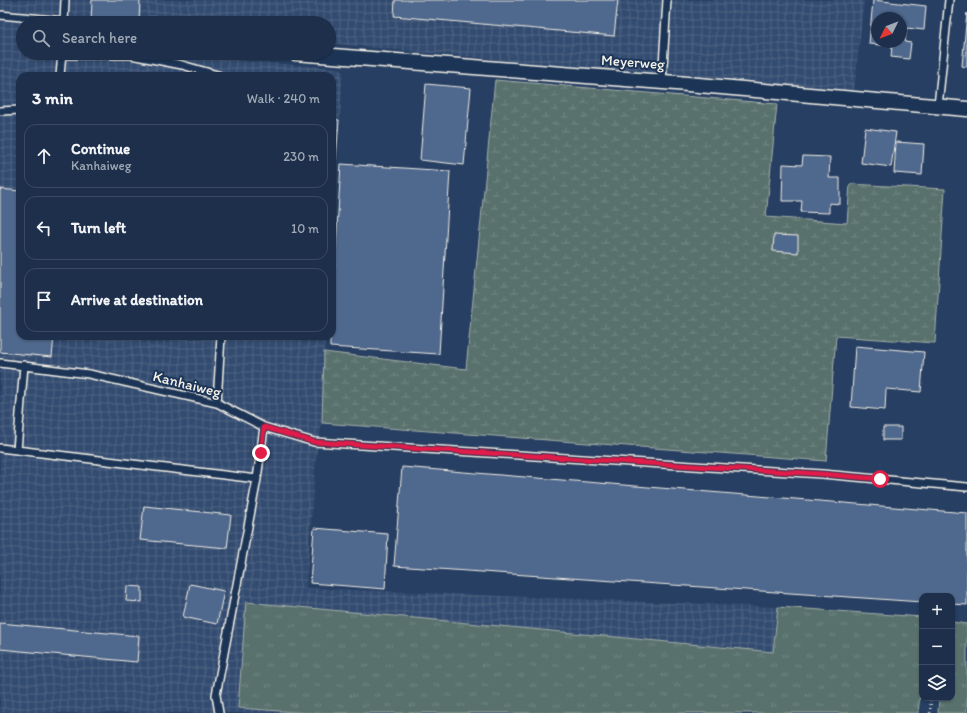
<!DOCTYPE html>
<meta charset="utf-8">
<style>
:root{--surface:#1d2f4a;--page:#2a3b54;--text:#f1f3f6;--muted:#a0a9b5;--line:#3b4a62}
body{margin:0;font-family:Itim,sans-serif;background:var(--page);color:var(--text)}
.controls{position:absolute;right:12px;bottom:12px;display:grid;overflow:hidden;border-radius:8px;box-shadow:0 1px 3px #0004}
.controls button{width:36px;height:36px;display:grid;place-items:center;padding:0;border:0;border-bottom:1px solid var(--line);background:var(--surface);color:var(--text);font:20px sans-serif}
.compass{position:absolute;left:871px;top:12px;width:36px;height:36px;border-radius:50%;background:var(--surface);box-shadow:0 1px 3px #0004;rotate:227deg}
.stop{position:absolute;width:12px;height:12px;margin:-9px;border:3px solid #e11d48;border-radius:50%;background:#fff}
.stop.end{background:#e11d48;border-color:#fff;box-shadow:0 1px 4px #0008}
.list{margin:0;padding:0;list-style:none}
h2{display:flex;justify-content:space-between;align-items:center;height:52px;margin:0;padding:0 16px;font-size:17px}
h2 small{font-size:13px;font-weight:400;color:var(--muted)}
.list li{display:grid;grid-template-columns:26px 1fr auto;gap:12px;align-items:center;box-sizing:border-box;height:64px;margin:0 8px 8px;padding:0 8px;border:1px solid var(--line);border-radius:12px}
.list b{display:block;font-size:15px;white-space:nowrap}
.list p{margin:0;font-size:13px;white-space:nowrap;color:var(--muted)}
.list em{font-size:13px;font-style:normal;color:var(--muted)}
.icon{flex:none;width:22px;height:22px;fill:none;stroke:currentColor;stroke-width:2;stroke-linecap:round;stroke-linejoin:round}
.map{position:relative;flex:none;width:967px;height:713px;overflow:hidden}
.search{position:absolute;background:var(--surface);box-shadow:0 1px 3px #0004;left:16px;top:16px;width:320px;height:44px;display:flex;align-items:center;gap:10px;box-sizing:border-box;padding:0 14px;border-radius:22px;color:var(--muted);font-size:15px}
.panel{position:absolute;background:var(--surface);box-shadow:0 1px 3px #0004;left:16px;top:72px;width:320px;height:268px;border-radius:12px}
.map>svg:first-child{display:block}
.industrial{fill:url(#industrial-grid)}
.grass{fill:url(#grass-tufts);stroke:#a6b1aa}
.wetland{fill:url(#wetland-marsh);stroke:#a6b1aa}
.building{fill:#4f678d;stroke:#f4f1e8;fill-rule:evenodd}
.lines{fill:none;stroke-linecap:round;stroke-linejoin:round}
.lane-casing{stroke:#f4f1e8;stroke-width:10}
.street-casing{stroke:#f4f1e8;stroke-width:17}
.path{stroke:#f4f1e8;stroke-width:2.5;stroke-dasharray:1 3;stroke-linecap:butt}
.lane{stroke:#1d3557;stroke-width:7}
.street{stroke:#1d3557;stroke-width:14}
.route{stroke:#e11d48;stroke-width:5}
.labels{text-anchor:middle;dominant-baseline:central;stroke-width:4;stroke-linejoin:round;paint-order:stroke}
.street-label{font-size:15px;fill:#f4f1e8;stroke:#1d3557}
</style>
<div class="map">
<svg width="967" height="713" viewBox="0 0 967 713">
<defs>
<pattern id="industrial-grid" width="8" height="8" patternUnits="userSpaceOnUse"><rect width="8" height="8" fill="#334b6f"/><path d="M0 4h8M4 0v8" fill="none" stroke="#516584"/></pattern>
<pattern id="grass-tufts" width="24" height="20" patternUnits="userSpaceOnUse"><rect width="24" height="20" fill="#58716d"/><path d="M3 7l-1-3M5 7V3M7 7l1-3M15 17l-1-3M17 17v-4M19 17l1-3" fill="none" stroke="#718682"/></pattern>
<pattern id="wetland-marsh" width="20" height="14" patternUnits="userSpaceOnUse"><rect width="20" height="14" fill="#58716d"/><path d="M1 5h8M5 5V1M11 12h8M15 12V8" fill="none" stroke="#718682"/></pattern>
</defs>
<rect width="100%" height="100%" fill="#273f62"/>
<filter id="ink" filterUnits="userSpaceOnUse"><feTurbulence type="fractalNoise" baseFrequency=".025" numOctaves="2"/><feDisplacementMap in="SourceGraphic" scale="8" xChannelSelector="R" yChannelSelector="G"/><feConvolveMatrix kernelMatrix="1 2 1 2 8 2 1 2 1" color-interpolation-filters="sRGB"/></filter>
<g filter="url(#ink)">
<path class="industrial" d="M0 0H864L854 93 375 48 329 43V23H23V53H225L224 59 343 69 332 236V76H20V336H325L322 423 316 456 306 588 778 607 773 652 246 602 238 708 309 713H0Z"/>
<path class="grass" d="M246 602 773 652 778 607 922 617V675L918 713H309L238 708Z
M952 622 967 624V713H938L939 698H952Z"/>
<path class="wetland" d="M495 80 777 104 766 217 847 223 850 184 945 189 935 343 836 336 826 461 322 423 324 352 466 369Z"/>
<path class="building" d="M92 0H140L139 21 128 20V23H91Z
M395 0H618L614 36 394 16Z
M873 0 926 6 924 30 907 28 905 42 911 43 909 59 891 57 892 46 869 44ZM877 18H901V42H877Z
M967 13V67L962 66Z
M149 17H169V23H149Z
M426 84 471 88 464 165 420 160Z
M332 119 339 120 336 160H332Z
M865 128 896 132 891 167 861 163Z
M896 142 924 144 922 175 894 173Z
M803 156 830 157 829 178H840V204L829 203V213L801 212 802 201H782L783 164 802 165Z
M341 164 450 171 439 354 330 347V336H332V310Z
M0 189 20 191V336H54L52 357 0 352Z
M774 235 798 236V253L773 251Z
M855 346 924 352 921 392 886 389 885 410 851 407Z
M883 427H901V440H883Z
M402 467 967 513V605L952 604V596H922V602L394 566Z
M144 506 231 515 227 548 140 540Z
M314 528 388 534 385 589 310 583Z
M190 584 224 591 217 624 183 617Z
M127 586 142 587V602L126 601Z
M0 623 139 636 137 662 0 649Z"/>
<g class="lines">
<g class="lane-casing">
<path id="lane" d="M0 15 65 21
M64 23 65 0
M61 55H131L182 65 221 76
M60 76 62 53
M662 82 667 0
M938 106 949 0
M0 111 20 110
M0 363 89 374 217 403 264 427 314 442 822 474 967 487
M217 403 221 336
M0 448 257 479
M17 450 24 365
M219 713 216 695 257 479 264 427"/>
</g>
<g class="street-casing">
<path id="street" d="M295 53 676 83 967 109"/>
</g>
<path class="path" d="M930 713 931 698"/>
<use href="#lane" class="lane"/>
<use href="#street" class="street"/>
</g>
</g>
<g class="lines" filter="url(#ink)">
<path class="route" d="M261 453 264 427 314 442 822 474 880 479"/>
</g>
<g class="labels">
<g class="street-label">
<text transform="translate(633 62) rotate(4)">Meyerweg</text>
<text transform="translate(187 384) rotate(14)">Kanhaiweg</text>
</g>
</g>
</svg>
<div class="controls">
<button>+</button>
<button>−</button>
<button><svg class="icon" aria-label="layers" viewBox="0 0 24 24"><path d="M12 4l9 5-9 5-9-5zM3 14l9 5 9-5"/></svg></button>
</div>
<svg class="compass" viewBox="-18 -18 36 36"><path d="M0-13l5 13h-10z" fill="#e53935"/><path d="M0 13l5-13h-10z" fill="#a0a9b5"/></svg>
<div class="stop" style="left:880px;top:479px"></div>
<div class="stop end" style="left:261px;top:453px"></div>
<div class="search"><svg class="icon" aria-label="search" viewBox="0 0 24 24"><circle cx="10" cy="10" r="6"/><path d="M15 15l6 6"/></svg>Search here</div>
<section class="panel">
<h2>3 min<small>Walk · 240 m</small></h2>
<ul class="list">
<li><svg class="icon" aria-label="ahead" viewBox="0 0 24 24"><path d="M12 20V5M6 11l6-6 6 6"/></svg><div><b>Continue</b><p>Kanhaiweg</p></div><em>230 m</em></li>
<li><svg class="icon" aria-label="left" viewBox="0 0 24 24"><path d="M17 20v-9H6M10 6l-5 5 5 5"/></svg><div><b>Turn left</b></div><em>10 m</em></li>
<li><svg class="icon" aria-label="arrive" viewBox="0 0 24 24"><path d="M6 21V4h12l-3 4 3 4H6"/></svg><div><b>Arrive at destination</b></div></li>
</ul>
</section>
</div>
